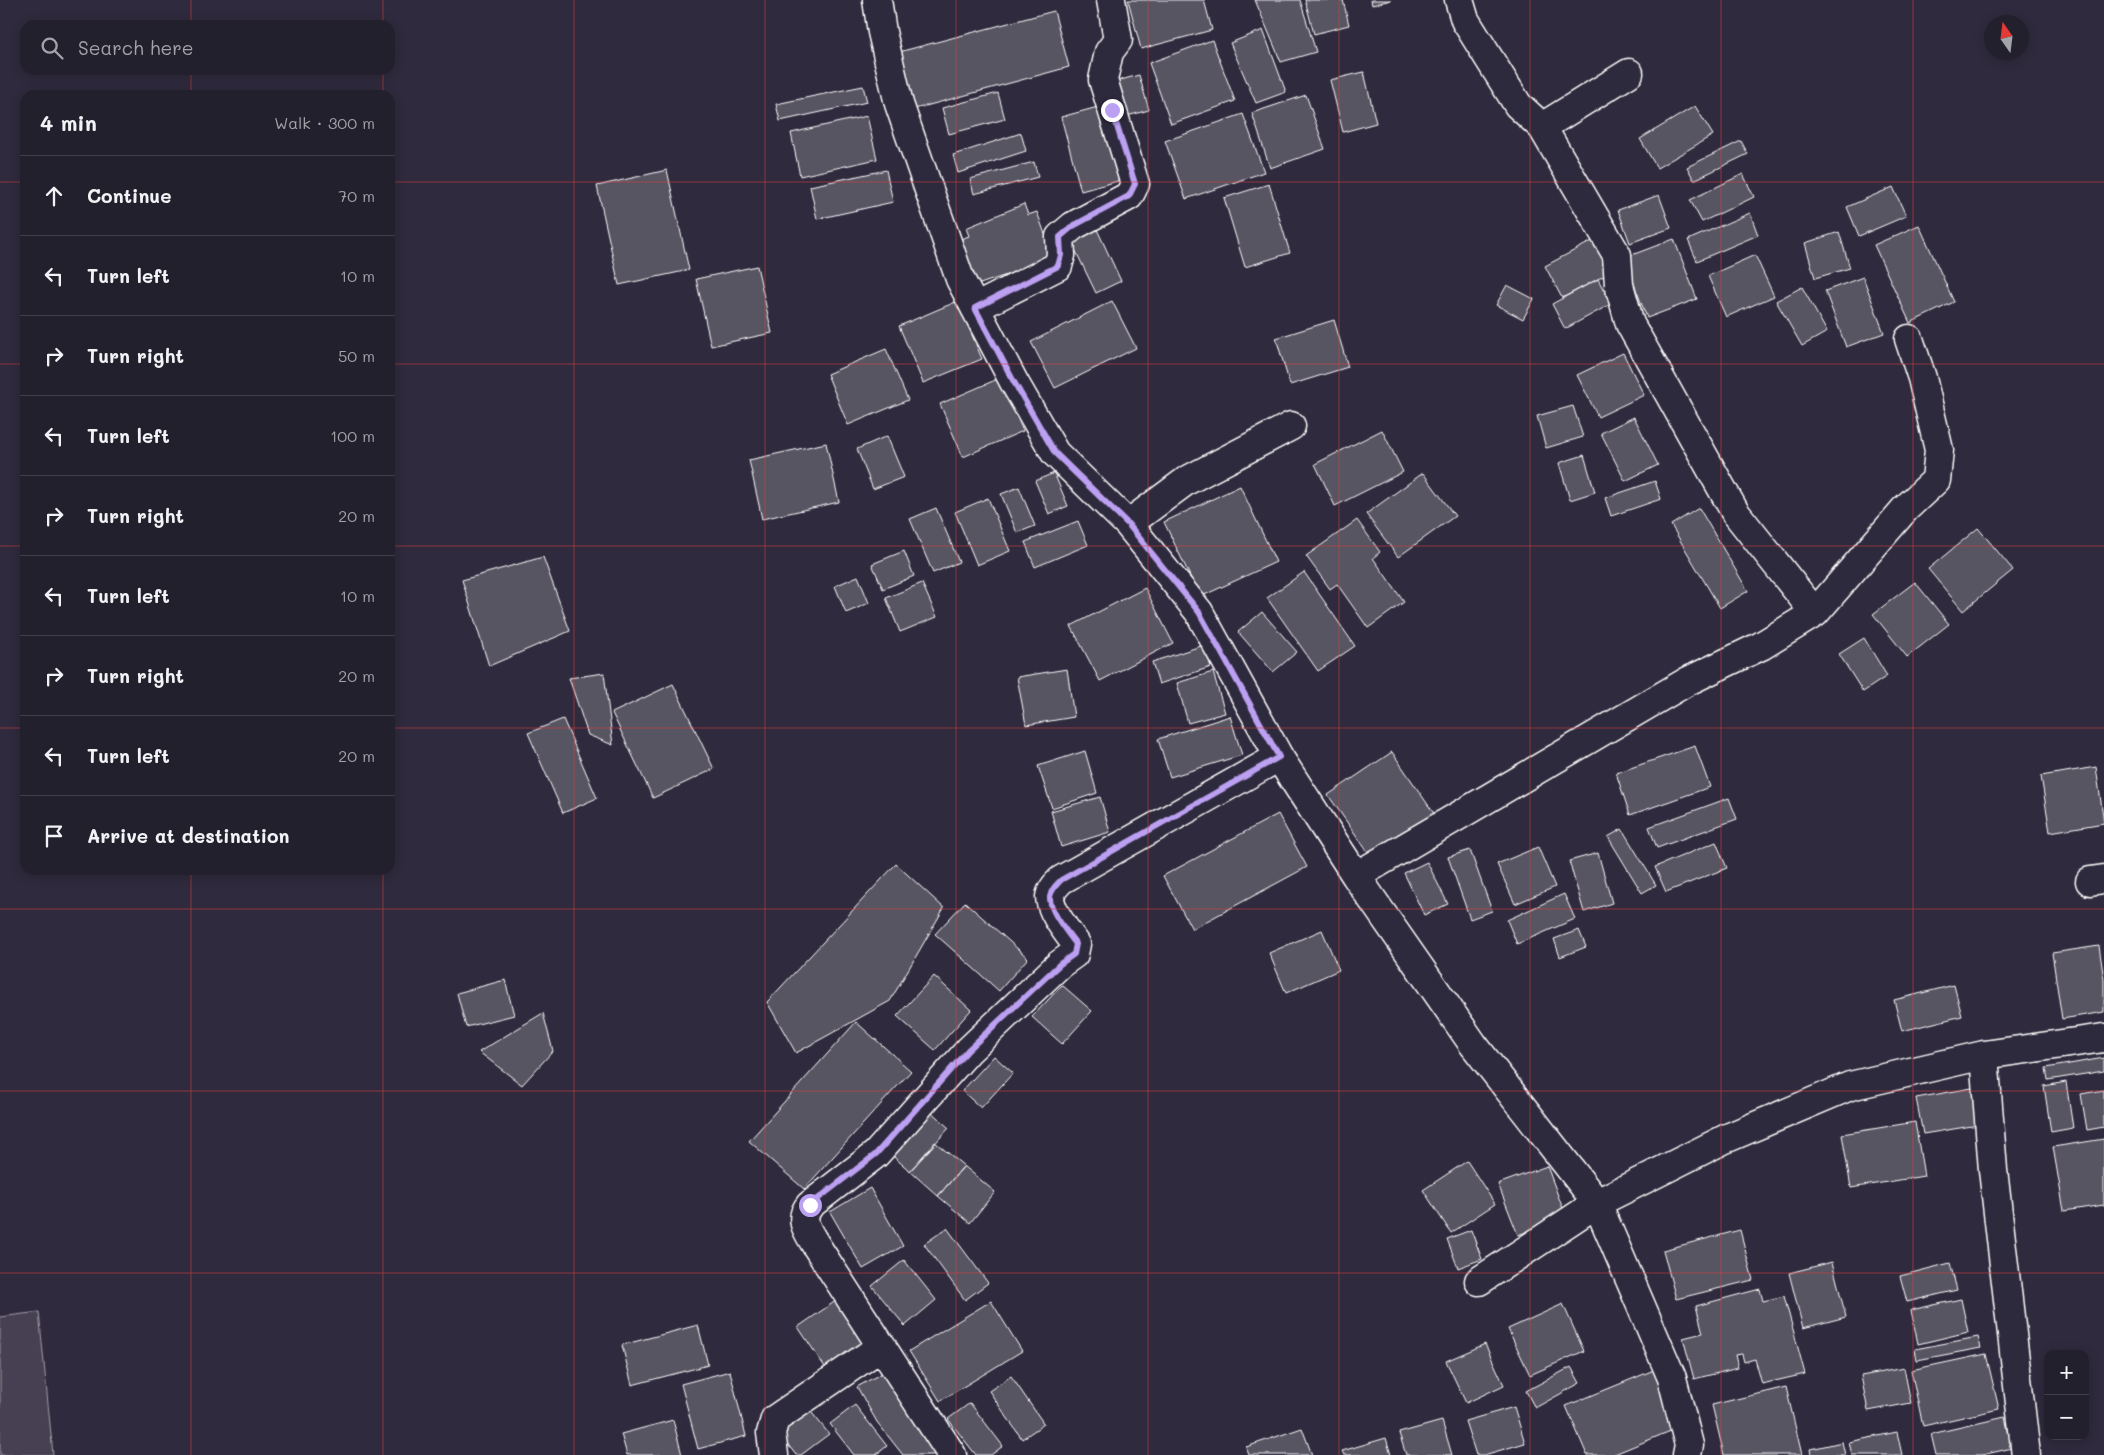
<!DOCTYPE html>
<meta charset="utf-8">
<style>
:root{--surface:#23202e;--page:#2b2836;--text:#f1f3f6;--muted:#a3a3aa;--line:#403e4a}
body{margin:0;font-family:Mali,sans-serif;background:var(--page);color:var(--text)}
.controls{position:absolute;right:15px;bottom:15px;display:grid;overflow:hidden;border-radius:10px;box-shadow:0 2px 12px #0003}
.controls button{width:45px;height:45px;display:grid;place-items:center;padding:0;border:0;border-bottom:1px solid var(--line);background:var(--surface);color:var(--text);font:25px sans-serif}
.compass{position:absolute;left:1984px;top:15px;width:45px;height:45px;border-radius:50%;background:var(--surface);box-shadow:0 2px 12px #0003;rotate:346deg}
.stop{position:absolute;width:15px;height:15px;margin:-11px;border:4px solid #bca0f2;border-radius:50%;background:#fff}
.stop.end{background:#bca0f2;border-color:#fff;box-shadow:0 1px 5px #0008}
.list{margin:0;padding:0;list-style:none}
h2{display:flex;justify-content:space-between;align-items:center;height:65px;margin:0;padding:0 20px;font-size:21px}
h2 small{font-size:16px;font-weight:400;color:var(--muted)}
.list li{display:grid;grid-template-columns:32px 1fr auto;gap:15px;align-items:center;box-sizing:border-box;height:80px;padding:0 20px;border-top:1px solid var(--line)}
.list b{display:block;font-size:19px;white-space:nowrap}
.list em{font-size:16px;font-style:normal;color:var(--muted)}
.icon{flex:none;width:28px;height:28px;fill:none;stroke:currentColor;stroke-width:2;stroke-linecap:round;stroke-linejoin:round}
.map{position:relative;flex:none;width:2104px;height:1455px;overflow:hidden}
.search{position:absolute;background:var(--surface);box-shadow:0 2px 12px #0003;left:20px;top:20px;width:375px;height:55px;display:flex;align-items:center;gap:12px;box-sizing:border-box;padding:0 18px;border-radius:15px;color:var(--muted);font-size:19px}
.panel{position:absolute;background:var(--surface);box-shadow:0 2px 12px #0003;left:20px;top:90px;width:375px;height:785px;border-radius:15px}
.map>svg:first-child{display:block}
.green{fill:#464152;stroke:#a2a0a8}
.building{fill:#595564;stroke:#fff}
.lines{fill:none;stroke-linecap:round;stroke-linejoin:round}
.minor-casing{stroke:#fff;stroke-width:31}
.minor{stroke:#2f2a3d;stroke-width:28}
.route{stroke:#bca0f2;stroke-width:6}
.grid{fill:none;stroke:#da3e3e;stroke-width:1;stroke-opacity:0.55}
</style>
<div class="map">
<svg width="2104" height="1455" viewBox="0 0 2104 1455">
<rect width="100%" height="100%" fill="#2f2a3d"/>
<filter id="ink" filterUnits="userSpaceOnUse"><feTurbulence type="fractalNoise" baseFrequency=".02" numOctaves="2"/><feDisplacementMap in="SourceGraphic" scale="10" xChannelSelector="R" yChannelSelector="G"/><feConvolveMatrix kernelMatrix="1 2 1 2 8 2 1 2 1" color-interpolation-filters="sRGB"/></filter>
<g filter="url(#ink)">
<path class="green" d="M39 1312 53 1455H0V1317Z"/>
<path class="building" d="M1128 0H1204L1212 30 1141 49Z
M1255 0H1300L1316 52 1281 62Z
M1305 0H1343L1349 25 1314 34Z
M1371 0H1391L1372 5Z
M1054 11 1069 67 911 110 895 53Z
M1263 30 1286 92 1256 103 1230 43Z
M1212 40 1235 101 1171 124 1149 63Z
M1364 72 1376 123 1343 132 1330 80Z
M1139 75 1149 110 1116 119 1106 84Z
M863 86 867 102 780 121 776 104Z
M998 93 1005 119 949 134 942 108Z
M1306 95 1325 149 1270 168 1252 113Z
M1109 104 1129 178 1081 191 1061 117Z
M1695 106 1713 135 1657 168 1640 139Z
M1243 114 1264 172 1186 199 1165 141Z
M867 116 877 159 800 176 791 133Z
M1021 133 1026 151 958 173 953 155Z
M1741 141 1748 154 1694 180 1687 167Z
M1034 162 1038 177 974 194 970 179Z
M667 170 689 270 619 285 597 186Z
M886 170 893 202 817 219 810 186Z
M1743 174 1754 197 1702 222 1690 200Z
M1269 184 1290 253 1245 267 1224 198Z
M1893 187 1906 216 1859 236 1847 207Z
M1659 195 1671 228 1630 243 1618 210Z
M1024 204 1028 215 1037 212 1054 259 977 285 961 239 969 236 966 228Z
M1750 213 1758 235 1697 261 1688 240Z
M1095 225 1121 281 1096 293 1069 237Z
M1919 225 1954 302 1910 323 1874 245Z
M1839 232 1850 268 1815 278 1805 243Z
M1596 239 1613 271 1562 298 1545 266Z
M1674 239 1697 299 1647 318 1624 258Z
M1755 255 1774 296 1726 317 1708 276Z
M757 266 772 333 711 346 696 279Z
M1863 277 1884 333 1846 347 1825 291Z
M1598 279 1611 304 1565 329 1552 304Z
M1507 285 1534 299 1523 319 1496 305Z
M1802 287 1827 332 1802 346 1776 301Z
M958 301 982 359 923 383 899 326Z
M1112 301 1136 348 1055 388 1031 342Z
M1334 320 1348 367 1290 385 1276 338Z
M886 349 908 400 848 425 827 374Z
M1623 353 1644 395 1598 417 1577 375Z
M1000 378 1023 431 963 457 940 404Z
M1573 406 1583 437 1546 448 1537 416Z
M1634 417 1658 465 1625 481 1601 433Z
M1382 430 1403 472 1335 506 1315 464Z
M887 436 904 477 873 489 857 449Z
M826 443 839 502 762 519 749 460Z
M1584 455 1595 492 1570 500 1559 463Z
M1054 473 1068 506 1049 514 1035 481Z
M1423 473 1455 516 1398 557 1366 514Z
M1655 481 1661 499 1611 516 1605 498Z
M1240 486 1276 562 1200 597 1164 522Z
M1019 487 1035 526 1017 533 1001 494Z
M988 498 1010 551 977 565 955 512Z
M936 508 959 562 933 573 910 519Z
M1699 508 1748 591 1720 608 1671 525Z
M1357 520 1380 552 1373 558 1404 602 1368 628 1337 584 1330 589 1306 556Z
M1078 521 1088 545 1035 567 1025 542Z
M1978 528 2013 570 1963 611 1928 569Z
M904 551 914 576 883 589 872 564Z
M543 557 570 631 489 666 462 580Z
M1304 572 1355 646 1318 671 1267 598Z
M858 576 869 603 846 613 835 586Z
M1915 582 1949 624 1907 657 1873 614Z
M922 583 937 617 900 632 886 598Z
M1145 588 1173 643 1100 681 1071 626Z
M1262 612 1297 652 1273 672 1238 632Z
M1864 638 1887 676 1863 692 1839 654Z
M1204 645 1211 667 1159 684 1152 662Z
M1067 669 1074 717 1026 725 1017 677Z
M1213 672 1225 713 1188 723 1177 683Z
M604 673 613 745 588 735 569 678Z
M673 684 714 769 653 798 612 713Z
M1230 716 1242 755 1170 777 1158 739Z
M563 719 597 798 563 813 528 733Z
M1695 746 1710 787 1630 815 1616 773Z
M1085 751 1097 793 1052 808 1038 766Z
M1392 752 1435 815 1372 858 1328 795Z
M2096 767 2104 823 2050 832 2041 776Z
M1100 797 1110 832 1061 847 1051 811Z
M1729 798 1737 819 1657 848 1649 827Z
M1278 814 1307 867 1192 929 1163 876Z
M1622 829 1656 885 1642 893 1608 837Z
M1716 842 1727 868 1666 892 1655 867Z
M1538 847 1555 887 1515 904 1497 864Z
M1470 850 1492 911 1470 919 1448 857Z
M1598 853 1612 903 1584 912 1569 861Z
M1427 862 1448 904 1424 915 1404 873Z
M896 864 944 908 890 1001 796 1053 767 1002Z
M1564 894 1575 919 1517 944 1507 920Z
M965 902 1028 958 999 991 935 934Z
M1322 930 1339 970 1286 993 1269 953Z
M1579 930 1586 947 1560 957 1554 939Z
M2099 946 2104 980V1012L2062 1019 2052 953Z
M934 976 971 1010 935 1050 897 1016Z
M505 980 514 1015 466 1027 457 993Z
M1062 985 1092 1011 1062 1044 1032 1017Z
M1954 985 1962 1016 1902 1031 1894 1000Z
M543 1013 553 1051 522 1085 479 1052Z
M856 1022 911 1071 804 1189 749 1141Z
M994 1056 1013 1073 981 1108 962 1091Z
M2104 1058V1071L2048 1080 2046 1068Z
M2066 1082 2073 1128 2051 1132 2044 1086Z
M1972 1088 1978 1125 1923 1134 1916 1098Z
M2104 1090V1127L2087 1130 2081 1094Z
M928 1109 949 1128 910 1171 888 1152Z
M1915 1122 1924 1176 1851 1188 1842 1134Z
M2104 1139V1205L2064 1211 2053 1147Z
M935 1142 964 1166 938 1196 910 1171Z
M1467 1161 1495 1204 1451 1233 1423 1190Z
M964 1166 995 1192 970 1223 938 1196Z
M1547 1166 1566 1217 1518 1235 1498 1184Z
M870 1188 903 1246 863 1269 830 1212Z
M947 1228 988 1283 965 1300 924 1244Z
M1471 1230 1482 1259 1458 1268 1447 1239Z
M1740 1230 1753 1280 1676 1299 1663 1250Z
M904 1260 936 1300 905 1326 872 1286Z
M1832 1262 1846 1317 1803 1328 1789 1273Z
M1950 1263 1957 1290 1907 1302 1900 1276Z
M1760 1289 1763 1301 1784 1296 1805 1374 1762 1384 1755 1359 1744 1362 1742 1354 1735 1355 1738 1368 1694 1379 1683 1338 1703 1333 1696 1306Z
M843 1296 872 1340 827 1370 798 1327Z
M1961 1299 1968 1332 1918 1344 1911 1310Z
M991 1301 1022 1351 940 1401 909 1351Z
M1563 1304 1584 1351 1530 1375 1508 1329Z
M698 1325 708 1365 632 1385 622 1345Z
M1978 1337 1981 1348 1917 1360 1915 1349Z
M1485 1344 1504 1385 1466 1403 1446 1361Z
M1986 1354 1999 1409 1923 1426 1911 1370Z
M1571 1367 1580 1383 1535 1408 1526 1391Z
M891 1368 946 1455H903L877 1422 857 1387Z
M1904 1368 1911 1403 1868 1411 1861 1376Z
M1654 1370 1678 1428 1612 1455H1587L1566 1406Z
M730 1371 746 1436 698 1449 681 1384Z
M1011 1376 1044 1424 1022 1439 989 1391Z
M1786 1387 1802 1455H1724L1712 1405Z
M970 1403 1003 1446 991 1455H976L948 1419Z
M855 1405 887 1446 876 1455H854L830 1424Z
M1514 1407 1525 1443 1484 1455H1476L1465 1421Z
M808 1408 829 1434 801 1455H796L778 1432Z
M2005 1417 2012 1448 1982 1455H1936L1931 1434Z
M673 1420 682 1455H627L621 1434Z
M1442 1421 1452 1455H1406L1399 1433Z
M1302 1428 1312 1455H1249L1246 1447Z
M1897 1432 1902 1455H1852L1849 1442Z
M1386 1438 1391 1455H1344L1342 1451Z
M1842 1442 1845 1455H1812L1811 1449Z"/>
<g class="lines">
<g class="minor-casing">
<path id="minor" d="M877 0 882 32 899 104 960 279 1014 382 1055 453 1128 524 1199 612 1279 757 1356 876 1473 1044 1597 1203 1672 1378 1689 1445 1687 1455
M1459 0 1465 20 1518 105 1542 127
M1629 73 1542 127 1617 255 1619 285 1630 324 1735 512 1815 613
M975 308 1058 266 1061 255 1060 237 1073 226 1129 196 1135 184 1103 80 1109 52 1118 40 1111 0
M1128 524 1186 481 1291 426
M1356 876 1688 681 1761 646 1815 613 1905 509 1936 480 1939 450 1922 378 1909 339
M2090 881 2104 879
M1984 1055 1993 1170 2026 1455
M1479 1281 1597 1203 1725 1139 1850 1086 1984 1055 2104 1038
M774 1455 771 1433 775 1419 882 1346
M952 1455 817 1247C809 1233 797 1220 810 1205L876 1154 969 1050 1060 964 1074 954 1076 944C1068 933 1050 911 1050 897 1051 890 1056 885 1061 880L1279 757"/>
</g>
<use href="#minor" class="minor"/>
</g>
</g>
<g class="lines" filter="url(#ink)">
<path class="route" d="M810 1205 876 1154 968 1050 1060 964 1074 954 1076 944C1068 933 1049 911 1050 897 1051 890 1056 885 1061 880L1279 757 1199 612 1128 524 1055 453 1014 382 975 308 1058 266 1061 255 1060 237 1073 226 1129 196 1135 184 1112 110"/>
</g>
<path class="grid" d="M191 0V25M383 0V25M574 0V1455M765 0V1455M956 0V1455M1148 0V1455M1339 0V1455M1530 0V1455M1721 0V1455M1913 0V1455M191 70V95M383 70V95M0 182H25M390 182H2104M0 364H25M390 364H2104M0 546H25M390 546H2104M0 728H25M390 728H2104M191 870V1455M383 870V1455M0 909H2104M0 1091H2104M0 1273H2104"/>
</svg>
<div class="controls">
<button>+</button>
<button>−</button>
</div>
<svg class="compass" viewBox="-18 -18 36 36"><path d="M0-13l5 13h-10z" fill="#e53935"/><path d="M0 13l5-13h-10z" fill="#a3a3aa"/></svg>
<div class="stop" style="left:810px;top:1205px"></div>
<div class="stop end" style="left:1112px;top:110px"></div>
<div class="search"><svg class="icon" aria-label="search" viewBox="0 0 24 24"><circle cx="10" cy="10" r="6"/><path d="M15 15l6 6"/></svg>Search here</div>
<section class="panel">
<h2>4 min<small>Walk · 300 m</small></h2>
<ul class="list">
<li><svg class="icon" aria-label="ahead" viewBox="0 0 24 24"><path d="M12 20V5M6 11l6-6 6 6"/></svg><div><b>Continue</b></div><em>70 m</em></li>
<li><svg class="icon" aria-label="left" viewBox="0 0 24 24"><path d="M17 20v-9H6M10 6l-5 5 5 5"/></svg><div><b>Turn left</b></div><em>10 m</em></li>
<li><svg class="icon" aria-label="right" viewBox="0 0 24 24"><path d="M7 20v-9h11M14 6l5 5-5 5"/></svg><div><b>Turn right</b></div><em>50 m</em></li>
<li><svg class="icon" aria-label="left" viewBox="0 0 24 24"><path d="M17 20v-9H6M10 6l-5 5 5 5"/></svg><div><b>Turn left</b></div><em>100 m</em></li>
<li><svg class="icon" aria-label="right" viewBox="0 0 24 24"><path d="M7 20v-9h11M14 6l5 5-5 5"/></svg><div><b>Turn right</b></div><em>20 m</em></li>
<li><svg class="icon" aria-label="left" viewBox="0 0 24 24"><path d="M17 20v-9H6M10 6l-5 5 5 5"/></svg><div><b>Turn left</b></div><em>10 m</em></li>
<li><svg class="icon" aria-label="right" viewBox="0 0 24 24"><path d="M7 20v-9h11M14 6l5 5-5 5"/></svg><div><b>Turn right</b></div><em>20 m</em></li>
<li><svg class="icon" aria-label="left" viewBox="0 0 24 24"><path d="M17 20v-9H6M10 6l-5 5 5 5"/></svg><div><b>Turn left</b></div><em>20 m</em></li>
<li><svg class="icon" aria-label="arrive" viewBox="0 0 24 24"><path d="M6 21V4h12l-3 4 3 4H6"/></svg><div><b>Arrive at destination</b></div></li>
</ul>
</section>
</div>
